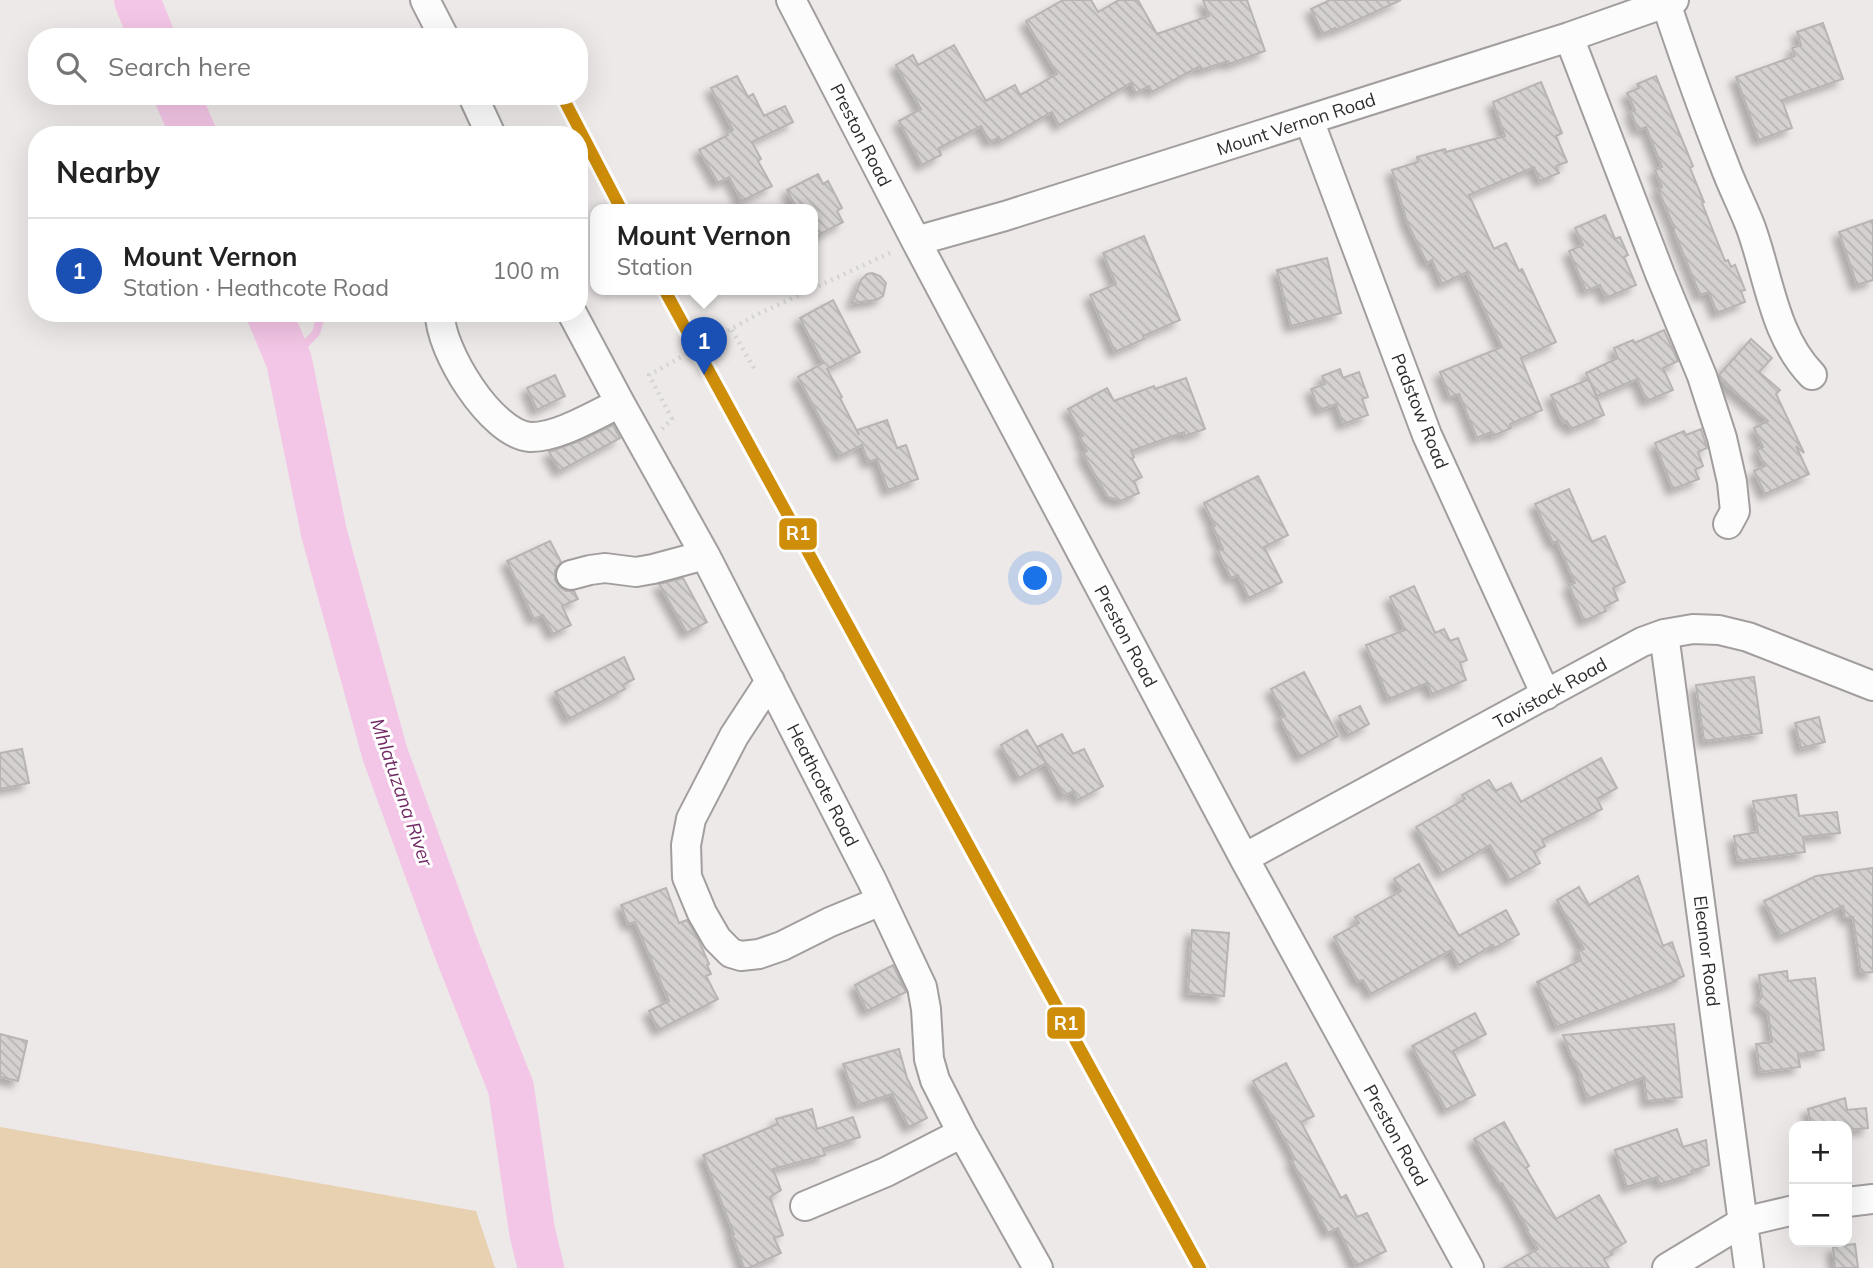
<!DOCTYPE html>
<meta charset="utf-8">
<style>
:root{--surface:#fff;--page:#f6f6f6;--text:#222;--muted:#767676;--line:#e0e0e0;--accent:#0f766e}
body{margin:0;font-family:Mulish,sans-serif;background:var(--page);color:var(--text)}
.controls{position:absolute;right:21px;bottom:21px;display:grid;overflow:hidden;border-radius:14px;box-shadow:0 7px 28px #0002}
.controls button{width:63px;height:63px;display:grid;place-items:center;padding:0;border:0;border-bottom:2px solid var(--line);background:var(--surface);color:var(--text);font:35px sans-serif}
.you{position:absolute;left:1036px;top:579px;width:24px;height:24px;margin:-18px;border:5px solid #fff;border-radius:50%;background:#1a73e8;box-shadow:0 0 0 10px #1a73e833}
.badge{display:grid;place-items:center;width:46px;height:46px;border-radius:50%;background:var(--accent);color:#fff;font-size:23px;font-weight:700}
.pin{position:absolute;translate:-50% -58px;filter:drop-shadow(0 2px 4px #0008)}
.pin::after{content:'';position:absolute;top:37px;width:24px;height:21px;background:inherit;clip-path:polygon(0 0,100% 0,50% 100%)}
.popup{position:absolute;left:590px;top:204px;width:228px;height:91px;box-sizing:border-box;display:grid;place-content:center;border-radius:14px;background:var(--surface);filter:drop-shadow(0 2px 5px #0005);font-size:23px;white-space:nowrap;color:var(--muted)}
.popup b{font-size:26px;color:var(--text)}
.popup::after{content:'';position:absolute;left:50%;top:100%;margin-left:-14px;border:14px solid transparent;border-top-color:var(--surface)}
.list{margin:0;padding:0;list-style:none}
h2{display:flex;justify-content:space-between;align-items:center;height:91px;margin:0;padding:0 28px;font-size:30px}
h2 small{font-size:23px;font-weight:400;color:var(--muted)}
.list li{display:grid;grid-template-columns:46px 1fr auto;gap:21px;align-items:center;box-sizing:border-box;height:105px;padding:0 28px;border-top:2px solid var(--line)}
.list b{display:block;font-size:26px;white-space:nowrap}
.list p{margin:0;font-size:23px;white-space:nowrap;color:var(--muted)}
.list em{font-size:23px;font-style:normal;color:var(--muted)}
.icon{flex:none;width:38px;height:38px;fill:none;stroke:currentColor;stroke-width:2;stroke-linecap:round;stroke-linejoin:round}
.map{position:relative;flex:none;width:1873px;height:1268px;overflow:hidden}
.search{position:absolute;background:var(--surface);box-shadow:0 7px 28px #0002;left:28px;top:28px;width:560px;height:77px;display:flex;align-items:center;gap:18px;box-sizing:border-box;padding:0 24px;border-radius:28px;color:var(--muted);font-size:26px}
.panel{position:absolute;background:var(--surface);box-shadow:0 7px 28px #0002;left:28px;top:126px;width:560px;height:196px;border-radius:28px}
.map>svg:first-child{display:block}
.park{fill:#e8d1b0}
.lines{fill:none;stroke-linecap:round;stroke-linejoin:round}
.stream{stroke:#f3c5e6;stroke-width:8}
.river{stroke:#f3c5e6;stroke-width:46}
.building{fill:url(#building-back-hatch);stroke:#b7b4b3;stroke-width:2;filter:url(#shadow)}
.minor-casing{stroke:#a19e9d;stroke-width:32}
.path{stroke:#d4d3d3;stroke-width:4.5;stroke-dasharray:2 5;stroke-linecap:butt}
.minor{stroke:#fcfcfc;stroke-width:28}
.rail-1-casing{stroke:#fff;stroke-width:18}
.rail-1{stroke:#cf8e09;stroke-width:12}
.labels{text-anchor:middle;dominant-baseline:central;stroke-width:6;stroke-linejoin:round;paint-order:stroke}
.street-label{font-size:18px;fill:#2e2c2c;stroke:#fff}
.water-label{font-size:19px;font-style:italic;fill:#712964;stroke:#fff}
.line-badge{stroke:#fff;stroke-width:2.5}
.badge-label{font-size:19px;text-anchor:middle;font-weight:bold;fill:#fff}
</style>
<div class="map">
<svg width="1873" height="1268" viewBox="0 0 1873 1268">
<defs>
<pattern id="building-back-hatch" width="6" height="6" patternUnits="userSpaceOnUse" patternTransform="scale(1.75)"><rect width="6" height="6" fill="#d4d1d0"/><path d="M-1 5l2 2M0 0l6 6M5-1l2 2" fill="none" stroke="#b6b4b3"/></pattern>
<filter id="shadow"><feDropShadow dx="-6" dy="6" stdDeviation="3.5" flood-color="#0004"/></filter>
</defs>
<rect width="100%" height="100%" fill="#ede9e8"/>
<path class="park" d="M0 1127 476 1211 495 1268H0Z"/>
<g class="lines">
<path class="stream" d="M289 361 316 333 322 313"/>
<path class="river" d="M137 0 152 37
M177 96 194 135
M269 313 289 361 324 533 385 754 456 948 511 1088 532 1231 541 1268"/>
</g>
<path class="building" d="M1063 0H1091L1098 12 1119 0H1138L1157 34 1209 16 1203 0H1247L1265 51 1229 64 1228 61 1201 70 1200 66 1152 92 1149 86 1136 93 1131 83 1059 125 1052 112 1001 141 999 137 990 142 981 126 939 148 941 155 922 165 899 121 921 109 896 65 913 55 918 65 954 45 986 101 1015 85 1020 95 1057 74 1026 21Z
M1330 0H1401L1336 30 1335 28 1323 34 1311 9Z
M1823 23 1843 79 1782 100 1792 128 1759 140 1736 77 1795 56 1792 48 1801 45 1797 32Z
M737 76 748 97 753 94 764 116 785 106 793 122 752 142 761 159 758 161 772 186 742 201 729 177 718 183 699 150 728 135 727 133 733 130 711 88Z
M1656 76 1693 166 1690 168 1704 202 1702 203 1725 261 1728 260 1731 267 1735 265 1745 290 1741 291 1745 302 1717 313 1709 292 1700 295 1674 231V227L1658 189 1662 187 1655 170 1662 167 1646 127 1638 130 1631 112 1635 110 1627 93 1639 88 1637 84Z
M1541 82 1562 133 1556 136 1567 162 1556 166 1559 173 1540 181 1534 167 1469 195 1494 249 1506 243 1519 271 1522 269 1556 342 1521 358 1542 410 1510 424 1511 428 1493 436 1491 432 1477 438 1459 394 1450 397 1440 372 1502 347 1467 272 1442 284 1432 260 1427 263 1407 222 1392 170 1418 162 1417 157 1445 149 1446 152 1505 136 1493 102Z
M818 174 823 184 828 181 842 208 837 211 843 222 813 238V209H797L787 190Z
M1605 215 1615 239 1620 237 1628 255 1624 257 1636 285 1606 298 1600 285 1586 291 1569 251 1583 245 1575 228Z
M1873 220V280L1857 285 1839 232Z
M1144 236 1180 320 1143 336 1144 339 1115 352 1090 295 1116 284 1103 253Z
M1327 258 1341 313 1291 326 1277 270Z
M872 273 880 276 886 283 883 296 876 300 852 303 861 280 867 274Z
M833 300 860 352 827 369 842 397 840 398 859 435 857 430 887 420 897 448 906 445 918 479 888 490 877 459 868 462 862 445 840 456 798 377 823 363 800 318Z
M1664 330 1678 361 1663 368 1673 390 1647 401 1637 379 1597 396 1586 373 1618 358 1614 348 1633 340 1635 343Z
M1751 339 1772 358 1759 372 1780 390 1776 394 1804 453 1796 446 1809 474 1765 494 1754 471 1765 466 1757 450 1763 447 1754 428 1768 421 1721 380 1719 375Z
M1340 369 1343 378 1359 372 1368 397 1362 399 1368 415 1343 424 1336 404 1319 410 1311 389 1325 384 1322 376Z
M555 375 565 396 537 410 527 388Z
M1186 378 1205 429 1185 436 1184 432 1131 451 1134 457 1132 459 1142 477 1134 481 1139 493 1121 501 1108 497 1083 454 1087 451 1080 437 1083 436 1068 409 1107 388 1114 401 1154 386 1155 389Z
M1589 379 1604 415 1571 429 1567 421 1563 423 1551 395Z
M613 425 620 438 560 471 549 452 582 440Z
M1701 429 1707 448 1698 452 1703 466 1695 470 1699 479 1673 489 1655 443 1684 431 1686 435Z
M1258 476 1288 535 1264 547 1282 582 1249 598 1238 575 1231 578 1218 551 1223 549 1213 527 1215 526 1204 503Z
M1569 489 1592 542 1605 536 1625 582 1613 588 1618 600 1604 607 1606 611 1584 621 1569 585 1575 583 1557 541 1553 543 1535 504Z
M550 541 561 562 555 570V580L560 587 566 591H574L578 599 562 606 571 625 553 634 543 615 534 619 507 561Z
M683 578 707 622 687 633 659 584Z
M1414 586 1435 633 1444 629 1450 641 1458 638 1467 660 1460 663 1466 680 1432 694 1427 683 1389 699 1366 645 1405 630 1390 597Z
M624 657 634 679 623 685 625 689 569 719 555 692Z
M1304 672 1338 736 1300 757 1280 718 1285 716 1271 689Z
M1754 677 1762 733 1704 741 1696 685Z
M1360 706 1369 724 1349 735 1339 716Z
M1819 717 1825 742 1801 748 1795 723Z
M1027 730 1046 763 1019 778 1001 745Z
M1062 734 1073 754 1084 749 1103 786 1078 800 1073 791 1064 796 1037 747Z
M22 749 29 783 0 789V753Z
M1601 758 1617 788 1597 799 1602 809 1542 840 1545 846 1534 852 1540 863 1510 880 1490 845 1442 873 1416 827 1465 799 1462 795 1489 780 1496 791 1511 783 1521 802Z
M1796 795 1799 816 1837 812 1840 833 1803 837 1805 852 1738 861 1734 836 1758 832 1753 801Z
M1419 864 1459 936 1506 910 1519 934 1495 948 1493 945 1459 965 1451 950 1371 994 1363 980 1358 982 1334 937 1359 923 1355 917 1401 891 1394 879Z
M1873 868V972L1861 973 1853 917 1845 918 1843 906 1781 936 1764 901 1816 876Z
M1638 876 1663 946 1672 942 1684 976 1675 980 1676 981 1557 1027 1537 982 1581 960 1578 951 1584 949 1557 900 1579 887 1589 905Z
M666 888 679 923 687 920 698 939 709 964 707 965 711 974 706 976 718 999 659 1030 649 1011 669 1001 635 922 628 924 621 905Z
M1192 930 1229 933 1224 996 1188 993Z
M893 965 906 992 867 1011 855 985Z
M1787 971 1788 981 1815 978 1824 1050 1798 1054 1800 1067 1760 1072 1756 1044 1772 1042 1768 1013 1757 1004 1762 996 1759 975Z
M1475 1013 1486 1034 1453 1051 1475 1095 1446 1110 1412 1046Z
M1674 1024 1682 1097 1647 1101 1644 1077 1588 1099 1580 1078 1582 1076 1572 1058 1563 1035Z
M0 1034 27 1041 18 1081 0 1077Z
M899 1049 907 1078 927 1118 909 1127 892 1094 858 1105 843 1064Z
M1286 1063 1314 1116 1301 1122 1341 1198 1346 1195 1357 1217 1367 1213 1386 1251 1356 1266 1338 1228 1328 1233 1292 1161 1295 1159 1253 1081Z
M1845 1098 1847 1110 1866 1108 1868 1128 1847 1130V1126H1811L1808 1109Z
M812 1109 817 1129 853 1117 860 1137 823 1149 825 1155 773 1169 781 1190 770 1197 783 1235 774 1238 781 1253 749 1268H744L732 1234H734L703 1155 778 1124 776 1119Z
M1504 1122 1529 1166 1526 1168 1556 1219 1599 1195 1626 1242 1611 1251 1613 1254 1604 1259 1609 1268H1504L1538 1249 1527 1231 1528 1230 1502 1183 1500 1184 1474 1139Z
M1677 1129 1683 1147 1706 1140 1709 1165 1691 1171 1692 1174 1660 1184 1657 1177 1627 1187 1615 1150Z
M1855 1244 1858 1268H1835L1833 1247Z"/>
<g class="lines">
<g class="minor-casing">
<path id="minor" d="M425 0 444 37
M791 0 916 241 1244 858 1469 1268
M1666 3C1684 57 1703 111 1724 164 1732 186 1743 207 1751 228 1769 278 1774 336 1812 375
M1569 37 1660 274 1702 376 1722 438 1732 482 1735 511 1728 524
M473 96 491 135
M1309 120 1427 435 1546 695
M916 241 1005 216 1569 37 1674 0
M440 313C439 349 491 434 530 437 557 438 595 415 620 403
M572 313 620 403 705 555 872 881 922 987 926 1009 929 1059 935 1080 962 1133 1038 1268
M571 575 590 570 605 568 636 572 653 569 705 555
M1664 634 1749 1268
M770 681 734 736 691 819 686 845 687 877 702 913 717 939 731 953 741 956 759 954 782 946 830 922 881 901
M1244 858 1642 642 1664 634 1693 629 1719 630 1748 637 1873 686
M1847 1202 1873 1199
M805 1206 886 1172 962 1133
M1667 1268 1743 1222 1794 1210"/>
</g>
<path class="path" d="M812 289 894 251
M732 330 755 370
M662 429 672 419 649 375 756 315 812 289"/>
<use href="#minor" class="minor"/>
<g class="rail-1-casing">
<path id="rail-1" d="M562 96 621 209
M664 289 1200 1268"/>
</g>
<use href="#rail-1" class="rail-1"/>
</g>
<g class="labels">
<g class="street-label">
<text transform="translate(1296 124) rotate(-18)">Mount Vernon Road</text>
<text transform="translate(861 135) rotate(63)">Preston Road</text>
<text transform="translate(1420 411) rotate(68)">Padstow Road</text>
<text transform="translate(1126 636) rotate(62)">Preston Road</text>
<text transform="translate(1550 693) rotate(-29)">Tavistock Road</text>
<text transform="translate(823 785) rotate(63)">Heathcote Road</text>
<text transform="translate(1707 951) rotate(83)">Eleanor Road</text>
<text transform="translate(1396 1135) rotate(61)">Preston Road</text>
</g>
<g class="water-label">
<text transform="translate(402 792) rotate(71)">Mhlatuzana River</text>
</g>
</g>
<g class="line-badge">
<rect x="778" y="517" width="40" height="34" rx="7" fill="#cf8e09"/>
<rect x="1046" y="1006" width="40" height="34" rx="7" fill="#cf8e09"/>
</g>
<g class="badge-label">
<text x="798" y="540">R1</text>
<text x="1066" y="1030">R1</text>
</g>
</svg>
<div class="controls">
<button>+</button>
<button>−</button>
</div>
<div class="you"></div>
<div class="pin badge" style="left:704px;top:375px;background:#1a4fb4">1</div>
<div class="popup"><b>Mount Vernon</b>Station</div>
<div class="search"><svg class="icon" aria-label="search" viewBox="0 0 24 24"><circle cx="10" cy="10" r="6"/><path d="M15 15l6 6"/></svg>Search here</div>
<section class="panel">
<h2>Nearby<small></small></h2>
<ul class="list">
<li><span class="badge" style="background:#1a4fb4">1</span><div><b>Mount Vernon</b><p>Station · Heathcote Road</p></div><em>100 m</em></li>
</ul>
</section>
</div>
